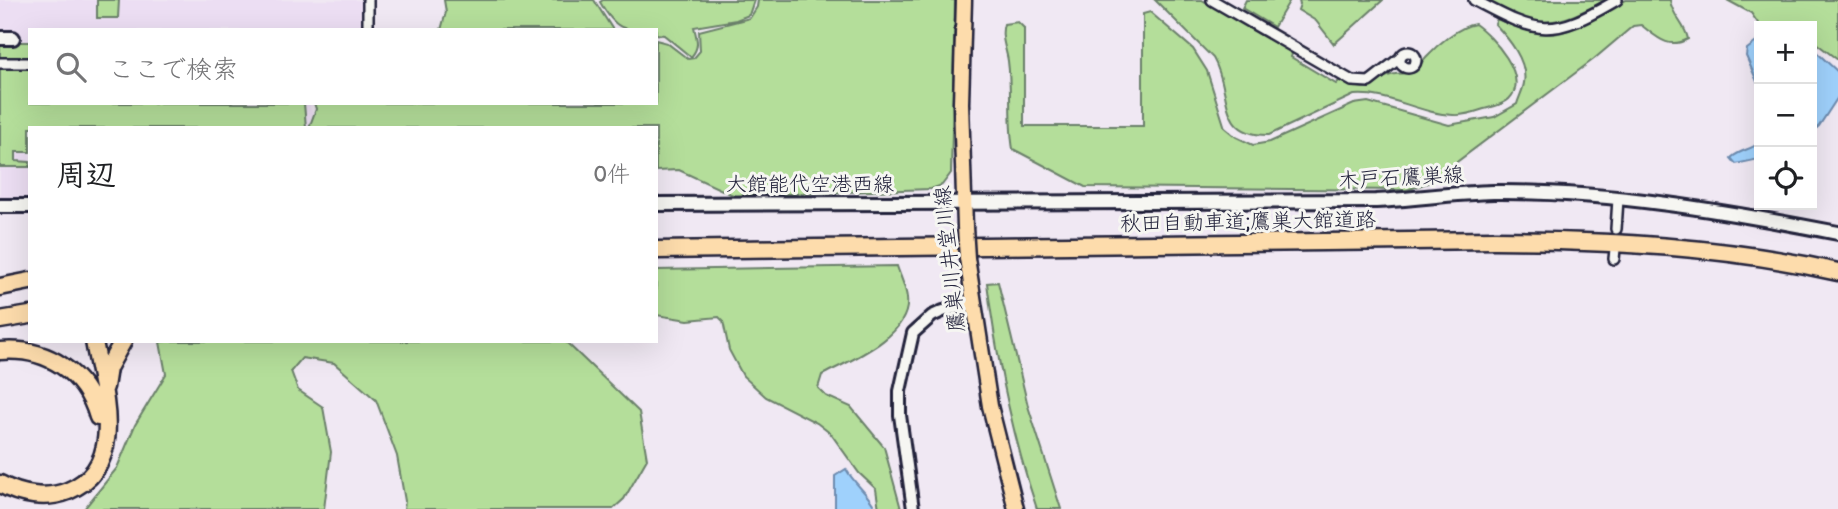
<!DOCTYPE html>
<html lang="ja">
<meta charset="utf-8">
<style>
:root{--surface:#fff;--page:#f6f6f6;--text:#202124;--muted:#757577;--line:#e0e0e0}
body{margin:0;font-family:"Balsamiq Sans","Klee One",sans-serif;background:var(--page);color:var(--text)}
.controls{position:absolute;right:21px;top:21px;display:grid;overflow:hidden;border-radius:0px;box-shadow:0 7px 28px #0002}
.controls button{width:63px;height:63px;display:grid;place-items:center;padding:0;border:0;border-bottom:2px solid var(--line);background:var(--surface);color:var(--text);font:35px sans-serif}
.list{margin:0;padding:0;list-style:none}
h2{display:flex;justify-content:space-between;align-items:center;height:91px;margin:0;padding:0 28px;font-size:30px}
h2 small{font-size:23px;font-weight:400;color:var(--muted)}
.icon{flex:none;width:38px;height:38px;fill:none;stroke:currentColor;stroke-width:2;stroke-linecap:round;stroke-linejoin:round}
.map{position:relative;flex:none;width:1838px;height:509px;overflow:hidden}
.search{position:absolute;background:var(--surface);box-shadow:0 7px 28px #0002;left:28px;top:28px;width:630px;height:77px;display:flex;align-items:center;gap:18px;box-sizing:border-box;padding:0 24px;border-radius:0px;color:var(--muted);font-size:26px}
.panel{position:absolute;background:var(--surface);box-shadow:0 7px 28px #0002;left:28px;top:126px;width:630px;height:217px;border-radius:0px}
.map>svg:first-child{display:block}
.built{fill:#ecdef3}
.green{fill:#b4de9a;stroke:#6b806a;stroke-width:2}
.water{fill:#9fd1fc;stroke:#6d8baf;stroke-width:2}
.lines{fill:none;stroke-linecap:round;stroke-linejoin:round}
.minor-casing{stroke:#22223b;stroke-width:14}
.tertiary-casing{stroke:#22223b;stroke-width:16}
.secondary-casing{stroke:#22223b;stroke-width:18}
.primary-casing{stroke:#22223b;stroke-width:19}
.motorway-casing{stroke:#22223b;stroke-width:21}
.minor{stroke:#f6f6f2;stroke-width:9}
.tertiary{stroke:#f6f6f2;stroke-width:10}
.secondary{stroke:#f6f6f2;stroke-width:12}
.primary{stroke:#fddcac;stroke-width:14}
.motorway{stroke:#fddcac;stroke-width:16}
.primary-bridge-casing{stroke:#22223b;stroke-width:19;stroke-linecap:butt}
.primary-bridge{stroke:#fddcac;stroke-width:14}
.labels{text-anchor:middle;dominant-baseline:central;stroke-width:6;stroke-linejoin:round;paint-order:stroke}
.street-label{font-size:21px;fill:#22223b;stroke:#f6f6f2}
</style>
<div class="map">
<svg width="1838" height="509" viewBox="0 0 1838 509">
<rect width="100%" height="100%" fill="#f0e8f3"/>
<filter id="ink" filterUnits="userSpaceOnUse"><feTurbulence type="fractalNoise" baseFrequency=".0143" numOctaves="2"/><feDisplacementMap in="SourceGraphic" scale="14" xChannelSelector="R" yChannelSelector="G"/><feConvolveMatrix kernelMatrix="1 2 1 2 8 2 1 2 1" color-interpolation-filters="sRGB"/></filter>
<g filter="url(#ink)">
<path class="built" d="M0 0H371V30H30V103H309L314 119 312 128H30V198H0Z"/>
<path class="green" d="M97 0H119L118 18H97Z
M444 0H594L613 30H441L446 12Z
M603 0H754L749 15 736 20 694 27C697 39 700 47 691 57L664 35 656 34V30C623 30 617 32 600 2Z
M758 0H955L951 173 942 185 931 189 735 196 679 170 656 171V128H309L316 109 314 103H656V40L667 43 688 59 694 58 700 51 699 31 750 18 757 7Z
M1155 0H1202L1293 51 1291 57 1336 84 1341 79C1373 99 1368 79 1395 74 1403 72 1409 76 1416 70 1420 67 1422 61 1426 57 1438 44 1458 27 1475 24 1492 36 1531 77 1509 99 1503 105 1492 107 1484 109 1475 112 1463 116 1453 115 1419 114 1389 92 1354 95L1269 135C1216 136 1233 92 1213 58Z
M1246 0H1290L1274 27 1242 8Z
M1299 0H1383L1334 44 1316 21 1298 10 1300 4Z
M1485 0H1606C1555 27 1537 31 1485 0Z
M1626 0H1670C1672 16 1685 24 1688 39 1668 50 1657 37 1641 25L1633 26 1594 59 1430 182 1407 190 1085 187 1013 149C1008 120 1012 90 1008 61 1006 48 1000 36 1004 24L1018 22 1024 28V126H1143V14L1150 12 1193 49 1207 71 1225 128 1236 137 1253 145 1270 142 1354 104 1368 102 1449 125 1494 117 1517 104C1519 97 1523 90 1524 83 1528 61 1508 38 1495 24L1497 19C1513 26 1532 34 1550 34 1571 34 1607 10 1626 0Z
M1727 0H1838V60L1812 40V26H1760L1751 13Z
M0 42H30V61H0Z
M0 65H30V103H304L306 128H30V152H16V161L30 162V167H0Z
M897 266C900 276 906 287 907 298 912 336 849 361 822 375L818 388 826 396 851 407 884 447 901 509H879L876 489 859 473 831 434 817 423 766 397 743 376 729 350 723 321 719 317 688 320 656 315V270Z
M998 282 1028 406 1061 509H1037C1012 435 997 360 987 283Z
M167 341H565L639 412 647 459 624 499 613 509H404L405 501 397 456 376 400 334 363 302 358 291 371 298 390 323 407 331 452 324 509H84L117 468 135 425 166 374 160 342Z"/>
<path class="water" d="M1759 40V86L1746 56 1747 49Z
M1812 48 1838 72V97L1819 126 1812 132Z
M1759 143V159L1736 164 1731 158C1740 150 1750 150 1759 143Z
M846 469C855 485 868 493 876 509H835V476Z"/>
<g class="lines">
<g class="minor-casing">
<path id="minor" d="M1212 0 1352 81 1369 82 1400 58
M1474 0C1540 35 1551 39 1617 0
M368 30V0
M1400 60a8 8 0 1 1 16 0a8 8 0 1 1-16 0Z
M0 63H30
M1616 229 1618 199
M1614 259 1615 249"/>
</g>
<g class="tertiary-casing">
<path id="tertiary" d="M913 509 900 415V391L913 333 932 316 943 311 973 304"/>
</g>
<g class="secondary-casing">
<path id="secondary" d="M0 38H13
M656 204 1376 201C1415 199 1454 193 1493 192 1609 191 1725 211 1838 233
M0 206H30"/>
</g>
<g class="primary-casing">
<path id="primary" d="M964 0 961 103 965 227
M967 258 990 406 1016 509"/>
</g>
<g class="motorway-casing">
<path id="motorway" d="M656 250 1494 240C1610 241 1724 246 1838 272
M0 287 30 281
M0 320 30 315
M0 351C47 347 85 372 98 417
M105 387 108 368 123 341
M0 484C20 495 46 500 68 491 129 466 102 390 94 341"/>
</g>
<use href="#minor" class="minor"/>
<use href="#tertiary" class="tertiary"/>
<use href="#secondary" class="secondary"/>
<use href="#primary" class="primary"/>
<use href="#motorway" class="motorway"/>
<g class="primary-bridge-casing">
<path id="primary-bridge" d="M965 227 967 258"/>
</g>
<use href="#primary-bridge" class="primary-bridge"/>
</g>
</g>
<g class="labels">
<g class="street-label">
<text transform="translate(1401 178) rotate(-3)">木戸石鷹巣線</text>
<text x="810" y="184">大館能代空港西線</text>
<text transform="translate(1248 222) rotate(-1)">秋田自動車道;鷹巣大館道路</text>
<text transform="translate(950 259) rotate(-96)">鷹巣川井堂川線</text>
</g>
</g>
</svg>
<div class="controls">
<button>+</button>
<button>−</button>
<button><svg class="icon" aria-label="locate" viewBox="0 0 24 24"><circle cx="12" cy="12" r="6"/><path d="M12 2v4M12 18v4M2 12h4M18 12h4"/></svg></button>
</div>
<div class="search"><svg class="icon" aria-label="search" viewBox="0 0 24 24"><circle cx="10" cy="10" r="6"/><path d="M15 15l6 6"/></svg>ここで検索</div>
<section class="panel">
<h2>周辺<small>0件</small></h2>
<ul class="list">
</ul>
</section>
</div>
